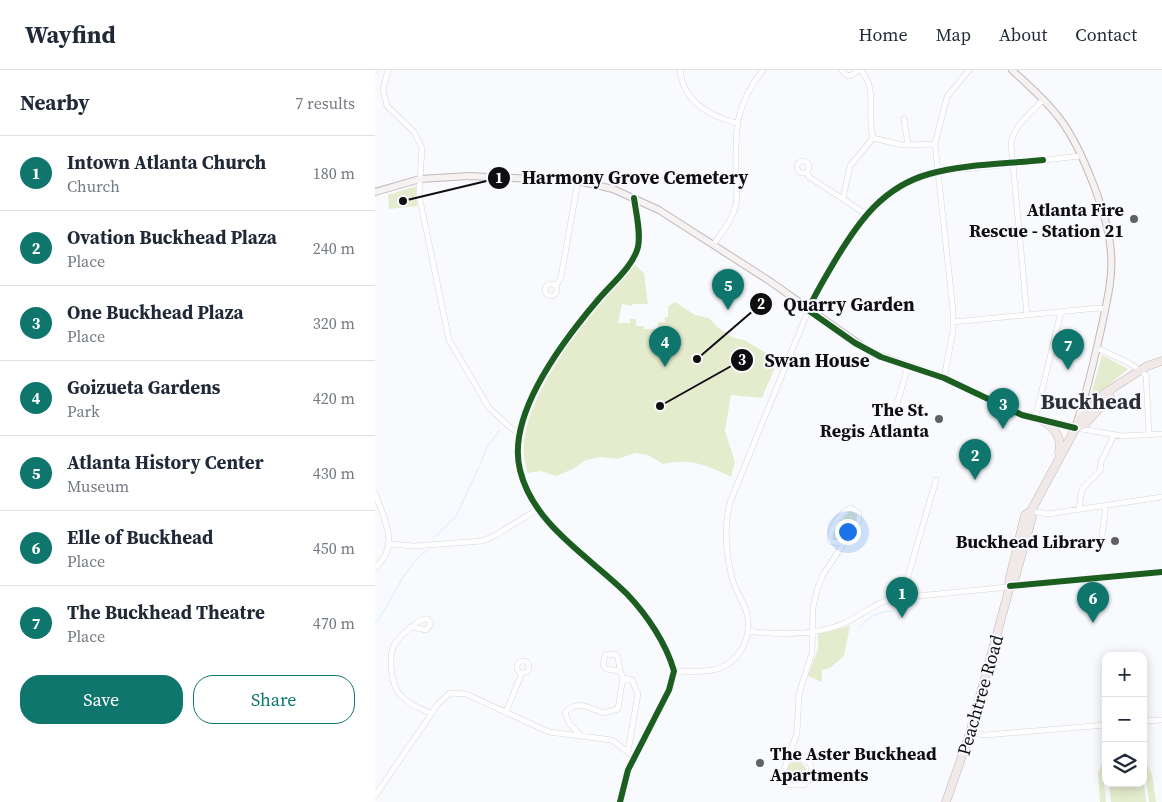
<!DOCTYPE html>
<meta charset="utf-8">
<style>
:root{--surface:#fff;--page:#f2f2f3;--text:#1f2937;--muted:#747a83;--line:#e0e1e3;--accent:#0f766e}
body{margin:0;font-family:"Source Serif 4",serif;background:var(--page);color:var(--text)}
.controls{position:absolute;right:15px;bottom:15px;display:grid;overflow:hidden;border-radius:10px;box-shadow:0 2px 12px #0003}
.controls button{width:45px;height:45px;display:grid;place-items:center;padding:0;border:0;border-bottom:1px solid var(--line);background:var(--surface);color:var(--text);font:25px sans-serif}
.you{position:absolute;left:472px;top:461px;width:18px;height:18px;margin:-12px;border:4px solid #fff;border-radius:50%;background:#1a73e8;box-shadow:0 0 0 8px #1a73e833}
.badge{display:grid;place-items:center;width:32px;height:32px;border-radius:50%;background:var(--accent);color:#fff;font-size:16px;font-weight:700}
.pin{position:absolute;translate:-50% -41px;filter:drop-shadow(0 1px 2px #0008)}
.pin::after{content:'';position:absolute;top:26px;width:18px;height:15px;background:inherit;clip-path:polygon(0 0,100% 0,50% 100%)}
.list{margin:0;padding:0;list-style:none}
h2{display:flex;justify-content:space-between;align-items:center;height:65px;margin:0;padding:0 20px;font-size:21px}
h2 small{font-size:16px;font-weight:400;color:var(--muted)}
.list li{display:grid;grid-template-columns:32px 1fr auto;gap:15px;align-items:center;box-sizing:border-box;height:75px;padding:0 20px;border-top:1px solid var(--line)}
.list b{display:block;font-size:19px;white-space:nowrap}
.list p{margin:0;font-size:16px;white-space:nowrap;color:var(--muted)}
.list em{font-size:16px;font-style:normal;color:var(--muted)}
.actions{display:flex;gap:10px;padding:15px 20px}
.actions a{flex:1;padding:11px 0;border:1px solid var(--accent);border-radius:20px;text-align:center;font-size:18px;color:var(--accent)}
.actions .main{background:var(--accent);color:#fff}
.icon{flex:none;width:28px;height:28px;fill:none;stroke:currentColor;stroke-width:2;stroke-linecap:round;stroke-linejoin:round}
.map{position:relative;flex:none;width:787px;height:732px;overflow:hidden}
header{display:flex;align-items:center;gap:30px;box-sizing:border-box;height:70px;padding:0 25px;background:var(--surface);border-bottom:1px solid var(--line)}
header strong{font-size:24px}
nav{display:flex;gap:28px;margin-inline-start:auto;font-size:18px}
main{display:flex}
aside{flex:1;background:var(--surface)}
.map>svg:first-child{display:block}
.green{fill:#e5ecce}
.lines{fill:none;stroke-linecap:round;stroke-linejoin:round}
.stream{stroke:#d5edfd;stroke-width:1}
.minor-casing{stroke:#d5d6d9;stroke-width:6}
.major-casing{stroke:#c1b7b9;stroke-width:8}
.highway-casing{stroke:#c1b7b9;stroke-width:9}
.minor{stroke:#fefeff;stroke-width:5}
.major{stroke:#f6f2f2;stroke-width:6}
.highway{stroke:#f1e8e8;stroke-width:8}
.cycleway-casing{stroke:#f8f9ff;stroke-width:9}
.cycleway{stroke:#1b5e20;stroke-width:6}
.poi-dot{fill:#606163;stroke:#f8f9ff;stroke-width:2}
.labels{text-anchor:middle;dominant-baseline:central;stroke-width:4;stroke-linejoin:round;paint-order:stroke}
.poi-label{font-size:18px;font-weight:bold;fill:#0e0e10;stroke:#f8f9ff;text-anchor:end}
.street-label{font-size:18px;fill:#0e0e10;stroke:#f8f9ff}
.district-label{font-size:22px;font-weight:bold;fill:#2e2f34;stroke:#f8f9ff}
.leader{fill:none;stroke:#0e0e10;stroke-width:2}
.callout-dot{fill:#0e0e10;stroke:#f8f9ff;stroke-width:2}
.mark-label{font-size:15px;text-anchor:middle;font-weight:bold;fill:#fff}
.callout-label{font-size:19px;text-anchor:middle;font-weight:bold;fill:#0e0e10;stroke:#f8f9ff;stroke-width:4;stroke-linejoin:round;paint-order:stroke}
</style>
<header>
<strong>Wayfind</strong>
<nav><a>Home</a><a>Map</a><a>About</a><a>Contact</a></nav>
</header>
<main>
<aside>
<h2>Nearby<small>7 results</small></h2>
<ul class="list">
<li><span class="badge">1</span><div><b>Intown Atlanta Church</b><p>Church</p></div><em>180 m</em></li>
<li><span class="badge">2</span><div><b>Ovation Buckhead Plaza</b><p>Place</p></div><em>240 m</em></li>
<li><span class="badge">3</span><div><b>One Buckhead Plaza</b><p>Place</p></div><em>320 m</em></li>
<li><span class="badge">4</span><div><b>Goizueta Gardens</b><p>Park</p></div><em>420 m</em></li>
<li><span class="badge">5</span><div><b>Atlanta History Center</b><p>Museum</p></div><em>430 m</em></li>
<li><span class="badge">6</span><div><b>Elle of Buckhead</b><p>Place</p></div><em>450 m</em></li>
<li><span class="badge">7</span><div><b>The Buckhead Theatre</b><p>Place</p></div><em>470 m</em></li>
</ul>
<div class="actions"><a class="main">Save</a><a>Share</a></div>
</aside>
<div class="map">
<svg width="787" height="732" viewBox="0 0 787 732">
<rect width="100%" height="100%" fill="#f9fafe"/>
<path class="green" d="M41 116 42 136 14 139 13 125Z
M259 194 269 203 273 234H257V236L247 234 243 253H255V249H261V256H269V259H283V252H290V247H293V236L300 232 320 245 334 248 342 257 359 268 369 270 403 290 387 328 356 325 350 361 360 392 356 407C331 395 316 388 288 394L273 385 260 383 243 389 225 387 211 390 198 399 181 406 165 401 153 403C128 344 220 236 259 194Z
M727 285 753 299 723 324 713 336Z
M476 441 481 443V449L466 471H459L457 463 472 444Z
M475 556 469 586 455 598 447 600V612L433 606 443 579V564Z
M731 686 728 703 731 732H725L723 702Z
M768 686 777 704 781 732H774Z
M410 703a11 11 0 1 1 22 0a11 11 0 1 1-22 0Z
M768 704 771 732H736L734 713H768Z"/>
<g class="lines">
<path class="stream" d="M0 4 5 0
M106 393 111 379 124 361
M58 469 81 446 104 397
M0 554C18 531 28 496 53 480
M484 558C494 547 501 542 517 541"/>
<g class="minor-casing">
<path id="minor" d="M13 0 8 20 12 36 39 62 47 78 44 125 74 270 114 338 136 358 144 363
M305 0C308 31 334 46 362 53
M467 0 471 5 475 6 484 0
M529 49 533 75
M498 68 527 75 560 74
M422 97a6 6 0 1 1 12 0a6 6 0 1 1-12 0Z
M431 102 434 107 491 144
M468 128 475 96 498 68C491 46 504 18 485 0
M339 174C347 162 358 149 361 134 363 123 361 111 361 100 360 58 361 34 388 0
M170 220a6 6 0 1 1 12 0a6 6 0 1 1-12 0Z
M181 216 186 207 203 111
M652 245 636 74C638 56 656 43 668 30
M578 252 723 238 730 239
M722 278 754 293 771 305 774 365
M569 308 578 261V240L560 74 572 27 594 0
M660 349 686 242
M516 355 533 296
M701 358 747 366 787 364
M0 423C9 450 26 475 0 498
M476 438 484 443V450L469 473 456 472C452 462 466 441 476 438Z
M704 439 707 419 725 401 726 392 739 365
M656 441 673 444 787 427
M726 473 731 435
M15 474 39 476 107 471 121 465 163 439
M527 527 561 410
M37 557 51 560 56 554 53 549C46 548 42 553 36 557 30 562 21 570 18 577 14 590 16 611 23 622 31 633 44 638 55 643
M373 561C404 565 440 566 470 553 488 545 501 531 522 528L787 502
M142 597a6 6 0 1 1 12 0a6 6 0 1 1-12 0Z
M299 601C313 601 328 603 342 599 365 592 377 567 372 544 369 531 360 521 357 508 351 484 349 456 355 432L438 229 476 164 501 134 525 116 562 102 705 86
M248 608 257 610 263 624 253 681
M131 642 147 603
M768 651 787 650
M595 663 611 665 731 655
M206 666 194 653 190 643C201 629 215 638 228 643L243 639 248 608 245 601 231 599 228 595 230 585 240 584 243 587 245 601
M414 685 434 692 437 698 433 711 429 715H415L407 706 422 663 424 624 437 583 438 537 442 520 448 505 469 473
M0 726 63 634 75 623 91 624 174 662 237 670 258 686
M245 732 253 700 294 620 299 601C291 573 272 545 252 524 215 487 158 455 145 400 131 345 188 271 222 231 235 215 258 197 263 177 266 162 261 143 259 128"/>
</g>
<g class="major-casing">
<path id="major" d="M0 122 45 109 94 106 203 111 238 119 284 140 393 210 497 283 569 308 647 345 700 358C712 324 719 290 727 255 732 231 738 207 736 183 734 147 707 78 685 49 671 30 653 15 637 0"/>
</g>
<g class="highway-casing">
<path id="highway" d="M668 351C681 359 687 368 684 383
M700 358 709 355 735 327 734 323
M635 516 640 508 657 447 656 441
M571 732 595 663 635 516 634 511 650 445 656 441 705 350 730 323 772 296 787 291"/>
</g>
<use href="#minor" class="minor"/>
<use href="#major" class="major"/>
<use href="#highway" class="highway"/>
<g class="cycleway-casing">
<path id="cycleway" d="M668 90C631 94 590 94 554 104 508 117 484 151 461 189 451 206 441 222 433 240L480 273 506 287 569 308 647 345 700 358
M635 516 787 502
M245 732 253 700 294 620 299 601C291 573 272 545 252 524 215 487 158 455 145 400 131 345 188 271 222 231 235 215 258 197 263 177 266 162 261 143 259 128"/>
</g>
<use href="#cycleway" class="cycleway"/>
</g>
<g class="poi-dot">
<circle cx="759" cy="149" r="5"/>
<circle cx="564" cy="349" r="5"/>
<circle cx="740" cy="471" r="5"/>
<circle cx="385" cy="693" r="5"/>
</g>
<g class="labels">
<g class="poi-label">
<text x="749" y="139">Atlanta Fire<tspan x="749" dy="21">Rescue - Station 21</tspan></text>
<text x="554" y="339">The St.<tspan x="554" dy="21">Regis Atlanta</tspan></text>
<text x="730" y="471">Buckhead Library</text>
<text x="395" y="683" text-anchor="start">The Aster Buckhead<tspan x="395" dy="21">Apartments</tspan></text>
</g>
<g class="street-label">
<text transform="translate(605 625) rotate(-74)">Peachtree Road</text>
</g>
<g class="district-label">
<text x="716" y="331">Buckhead</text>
</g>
</g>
<path class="leader" d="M28 131L124 108M322 289L386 234M285 336L367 290"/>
<g class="callout-dot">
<circle cx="28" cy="131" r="5"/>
<circle cx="322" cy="289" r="5"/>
<circle cx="285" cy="336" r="5"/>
<circle cx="124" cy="108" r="12"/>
<circle cx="386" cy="234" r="12"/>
<circle cx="367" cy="290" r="12"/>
</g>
<g class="mark-label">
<text x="124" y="113">1</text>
<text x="386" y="239">2</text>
<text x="367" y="295">3</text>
</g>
<g class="callout-label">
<text x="260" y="114">Harmony Grove Cemetery</text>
<text x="474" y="241">Quarry Garden</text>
<text x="442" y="297">Swan House</text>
</g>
</svg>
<div class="controls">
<button>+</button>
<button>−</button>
<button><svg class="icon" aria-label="layers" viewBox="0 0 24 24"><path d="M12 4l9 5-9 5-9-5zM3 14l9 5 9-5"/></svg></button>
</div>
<div class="you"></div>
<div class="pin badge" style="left:527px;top:548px">1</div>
<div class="pin badge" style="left:600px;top:410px">2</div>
<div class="pin badge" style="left:628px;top:359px">3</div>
<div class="pin badge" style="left:290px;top:297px">4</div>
<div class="pin badge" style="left:353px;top:240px">5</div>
<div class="pin badge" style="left:718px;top:553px">6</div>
<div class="pin badge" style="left:693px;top:300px">7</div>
</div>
</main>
